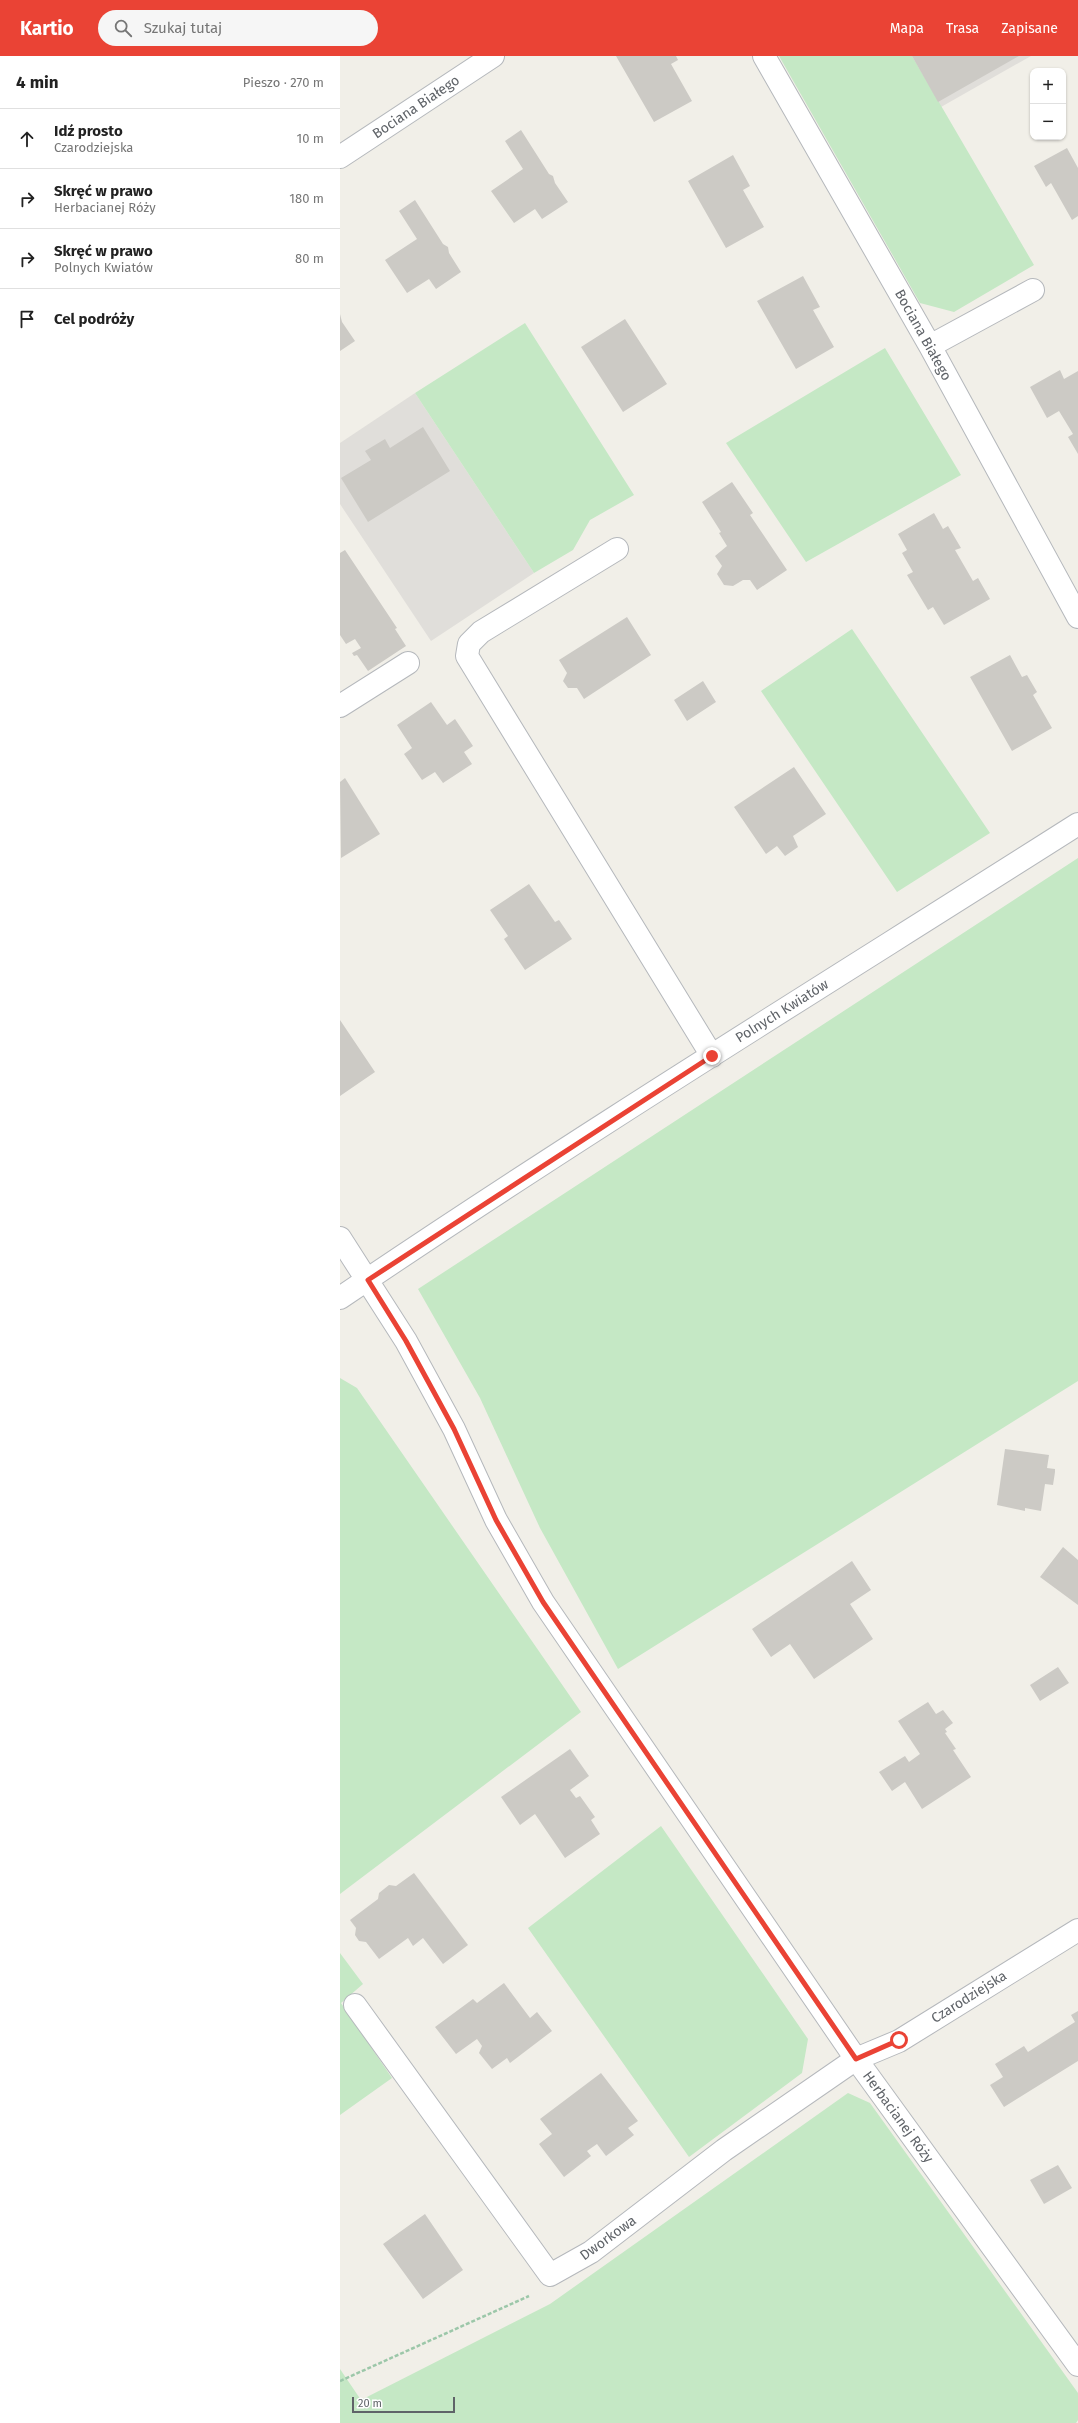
<!DOCTYPE html>
<html lang="pl">
<meta charset="utf-8">
<style>
:root{--surface:#fff;--page:#f6f6f6;--text:#222;--muted:#767676;--line:#e0e0e0;--accent:#ea4335}
body{margin:0;font-family:"Fira Sans",sans-serif;background:var(--page);color:var(--text)}
.controls{position:absolute;right:12px;top:12px;display:grid;overflow:hidden;border-radius:8px;box-shadow:0 1px 3px #0004}
.controls button{width:36px;height:36px;display:grid;place-items:center;padding:0;border:0;border-bottom:1px solid var(--line);background:var(--surface);color:var(--text);font:20px sans-serif}
.scale{position:absolute;left:12px;bottom:10px;width:103px;box-sizing:border-box;padding-left:4px;border:2px solid #5f6368;border-top:0;font-size:11px;line-height:14px;white-space:nowrap;color:#5f6368;-webkit-text-stroke:3px #fff;paint-order:stroke}
.stop{position:absolute;width:12px;height:12px;margin:-9px;border:3px solid #ea4335;border-radius:50%;background:#fff}
.stop.end{background:#ea4335;border-color:#fff;box-shadow:0 1px 4px #0008}
.list{margin:0;padding:0;list-style:none}
h2{display:flex;justify-content:space-between;align-items:center;height:52px;margin:0;padding:0 16px;font-size:17px}
h2 small{font-size:13px;font-weight:400;color:var(--muted)}
.list li{display:grid;grid-template-columns:26px 1fr auto;gap:12px;align-items:center;box-sizing:border-box;height:60px;padding:0 16px;border-top:1px solid var(--line)}
.list b{display:block;font-size:15px;white-space:nowrap}
.list p{margin:0;font-size:13px;white-space:nowrap;color:var(--muted)}
.list em{font-size:13px;font-style:normal;color:var(--muted)}
.icon{flex:none;width:22px;height:22px;fill:none;stroke:currentColor;stroke-width:2;stroke-linecap:round;stroke-linejoin:round}
.map{position:relative;flex:none;width:738px;height:2367px;overflow:hidden}
header{display:flex;align-items:center;gap:24px;box-sizing:border-box;height:56px;padding:0 20px;background:var(--accent);color:#fff}
header strong{font-size:19px}
nav{display:flex;gap:22px;margin-inline-start:auto;font-size:14px}
.search{width:280px;height:36px;background:var(--page);display:flex;align-items:center;gap:10px;box-sizing:border-box;padding:0 14px;border-radius:22px;color:var(--muted);font-size:15px}
main{display:flex}
aside{flex:1;background:var(--surface)}
.map>svg:first-child{display:block}
.industrial{fill:#e0deda}
.green{fill:#c5e8c5}
.building{fill:#cccac5}
.lines{fill:none;stroke-linecap:round;stroke-linejoin:round}
.minor-casing{stroke:#b5b8bc;stroke-width:24}
.path{stroke:#9cc7a9;stroke-width:2.5;stroke-dasharray:4 2;stroke-linecap:butt}
.minor{stroke:#fff;stroke-width:22}
.route{stroke:#ea4335;stroke-width:5}
.labels{text-anchor:middle;dominant-baseline:central;stroke-width:4;stroke-linejoin:round;paint-order:stroke}
.street-label{font-size:14px;fill:#5f6368;stroke:#fff}
</style>
<header>
<strong>Kartio</strong>
<div class="search"><svg class="icon" aria-label="search" viewBox="0 0 24 24"><circle cx="10" cy="10" r="6"/><path d="M15 15l6 6"/></svg>Szukaj tutaj</div>
<nav><a>Mapa</a><a>Trasa</a><a>Zapisane</a></nav>
</header>
<main>
<aside>
<h2>4 min<small>Pieszo · 270 m</small></h2>
<ul class="list">
<li><svg class="icon" aria-label="ahead" viewBox="0 0 24 24"><path d="M12 20V5M6 11l6-6 6 6"/></svg><div><b>Idź prosto</b><p>Czarodziejska</p></div><em>10 m</em></li>
<li><svg class="icon" aria-label="right" viewBox="0 0 24 24"><path d="M7 20v-9h11M14 6l5 5-5 5"/></svg><div><b>Skręć w prawo</b><p>Herbacianej Róży</p></div><em>180 m</em></li>
<li><svg class="icon" aria-label="right" viewBox="0 0 24 24"><path d="M7 20v-9h11M14 6l5 5-5 5"/></svg><div><b>Skręć w prawo</b><p>Polnych Kwiatów</p></div><em>80 m</em></li>
<li><svg class="icon" aria-label="arrive" viewBox="0 0 24 24"><path d="M6 21V4h12l-3 4 3 4H6"/></svg><div><b>Cel podróży</b></div></li>
</ul>
</aside>
<div class="map">
<svg width="738" height="2367" viewBox="0 0 738 2367">
<rect width="100%" height="100%" fill="#f1efe8"/>
<path class="industrial" d="M572 0H691L601 51Z
M75 337 194 517 91 585 0 448V387Z"/>
<path class="green" d="M439 0H572L694 209 614 256 580 247Z
M185 267 294 439 250 464 233 494 194 517 75 337Z
M545 292 621 419 466 506 386 387Z
M512 573 650 777 557 836 421 635Z
M738 802V1325L278 1613 200 1472 140 1342 78 1233Z
M0 1322 17 1332 241 1656 0 1838Z
M321 1770 468 1983 462 2017 349 2101 188 1872Z
M0 1897 23 1928 1 1947 52 2022 0 2059Z
M508 2037 530 2047 738 2337V2364L736 2367H0V2313L21 2344 210 2248Z"/>
<path class="building" d="M276 0H336L338 4 331 8 352 45 314 66Z
M572 0H679L598 46Z
M181 74 209 118 213 120 215 127 228 146 202 163 195 153 174 167 151 135 183 113 165 85Z
M727 92 738 112V160L732 164 711 127 706 131 694 110Z
M393 99 410 130 403 134 424 171 386 192 348 125Z
M75 144 103 188 108 191 109 197 121 216 96 233 89 223 67 237 45 204 77 183 59 155Z
M463 220 480 251 473 254 494 291 456 313 417 245Z
M0 258 2 266 15 285 0 295Z
M285 263 327 328 283 356 241 291Z
M720 314 724 323 738 315V398L728 381 733 378 719 355 707 362 690 331Z
M83 371 110 415 28 466 1 422 31 404 25 395 45 383 50 392Z
M392 426 413 457 410 459 447 514 417 534 410 524H403L393 530 384 529 377 518 382 510 375 500 387 490 379 477 381 476 362 446Z
M594 457 603 473 608 470 621 492 615 494 633 525 638 522 650 543 604 569 593 551 588 554 567 519 573 516 562 497 567 494 558 478Z
M5 494 57 572 55 573 66 590 28 615 17 599 14 600 12 597 21 592 15 583 6 588 0 579V497Z
M287 561 311 599 244 643 237 632H228L223 625 227 617 219 604Z
M670 599 682 621 687 619 697 636 693 639 712 672 672 695 630 621Z
M363 625 376 646 347 665 334 644Z
M91 646 107 669 115 663 133 690 124 696 132 708 103 727 95 716 82 724 64 698 72 692 57 669Z
M454 711 486 758 453 780 458 791 445 800 437 790 426 798 394 751Z
M5 722 40 778 1 802 0 726Z
M189 828 215 866 219 864 232 883 185 914 164 883 168 880 150 854Z
M0 964 35 1016 0 1040Z
M665 1393 709 1399 707 1412 715 1413V1416L713 1429 705 1428 701 1455 685 1452V1455L657 1449Z
M723 1491 738 1504V1549L700 1521Z
M512 1505 531 1534 510 1548 533 1583 474 1623 450 1588 431 1601 412 1573Z
M718 1611 729 1627 700 1645 690 1629Z
M588 1646 596 1658 603 1654 613 1667 605 1673 607 1676 605 1677 616 1693 613 1694 631 1721 582 1753 565 1726 552 1735 539 1716 565 1700 569 1706 580 1698 558 1665Z
M230 1693 249 1720 230 1734 236 1742 240 1740 255 1761 251 1764 260 1778 225 1802 195 1758 180 1769 161 1741Z
M74 1817 128 1889 103 1908 83 1882 73 1890 68 1882 39 1903 26 1886 19 1885 15 1879 16 1872 10 1864 38 1843 39 1837 49 1829 56 1830Z
M164 1927 190 1962 197 1956 212 1975 170 2007 167 2002 152 2013 139 1997 142 1990 137 1983 116 1998 95 1971 133 1943 137 1947Z
M738 1955V2005L664 2051 650 2029 663 2021 655 2008 684 1990 688 1996 735 1966 731 1959Z
M261 2017 298 2065 288 2072 294 2079 266 2100 257 2088 247 2095 251 2100 224 2121 199 2088 212 2078 200 2063Z
M718 2109 732 2132 704 2148 690 2124Z
M85 2158 123 2214 83 2243 43 2188Z"/>
<g class="lines">
<g class="minor-casing">
<path id="minor" d="M424 0 590 290 738 561
M0 101 153 0
M590 290 693 234
M277 493 141 576 129 588 127 600 372 1000
M0 650 68 607
M0 1182 66 1285 114 1373 156 1464 203 1546 516 2003 738 2309
M0 1242C242 1078 491 925 738 768
M15 1949 210 2219 251 2196 384 2094 516 2003 559 1985 738 1874"/>
</g>
<path class="path" d="M0 2325 189 2240"/>
<use href="#minor" class="minor"/>
</g>
<g class="lines">
<path class="route" d="M372 1000 28 1224 66 1285 114 1373 156 1464 203 1546 516 2003 559 1984"/>
</g>
<g class="labels">
<g class="street-label">
<text transform="translate(76 51) rotate(-34)">Bociana Białego</text>
<text transform="translate(583 279) rotate(61)">Bociana Białego</text>
<text transform="translate(442 955) rotate(-32)">Polnych Kwiatów</text>
<text transform="translate(629 1941) rotate(-32)">Czarodziejska</text>
<text transform="translate(558 2061) rotate(54)">Herbacianej Róży</text>
<text transform="translate(268 2182) rotate(-36)">Dworkowa</text>
</g>
</g>
</svg>
<div class="controls">
<button>+</button>
<button>−</button>
</div>
<div class="scale">20 m</div>
<div class="stop" style="left:559px;top:1984px"></div>
<div class="stop end" style="left:372px;top:1000px"></div>
</div>
</main>
